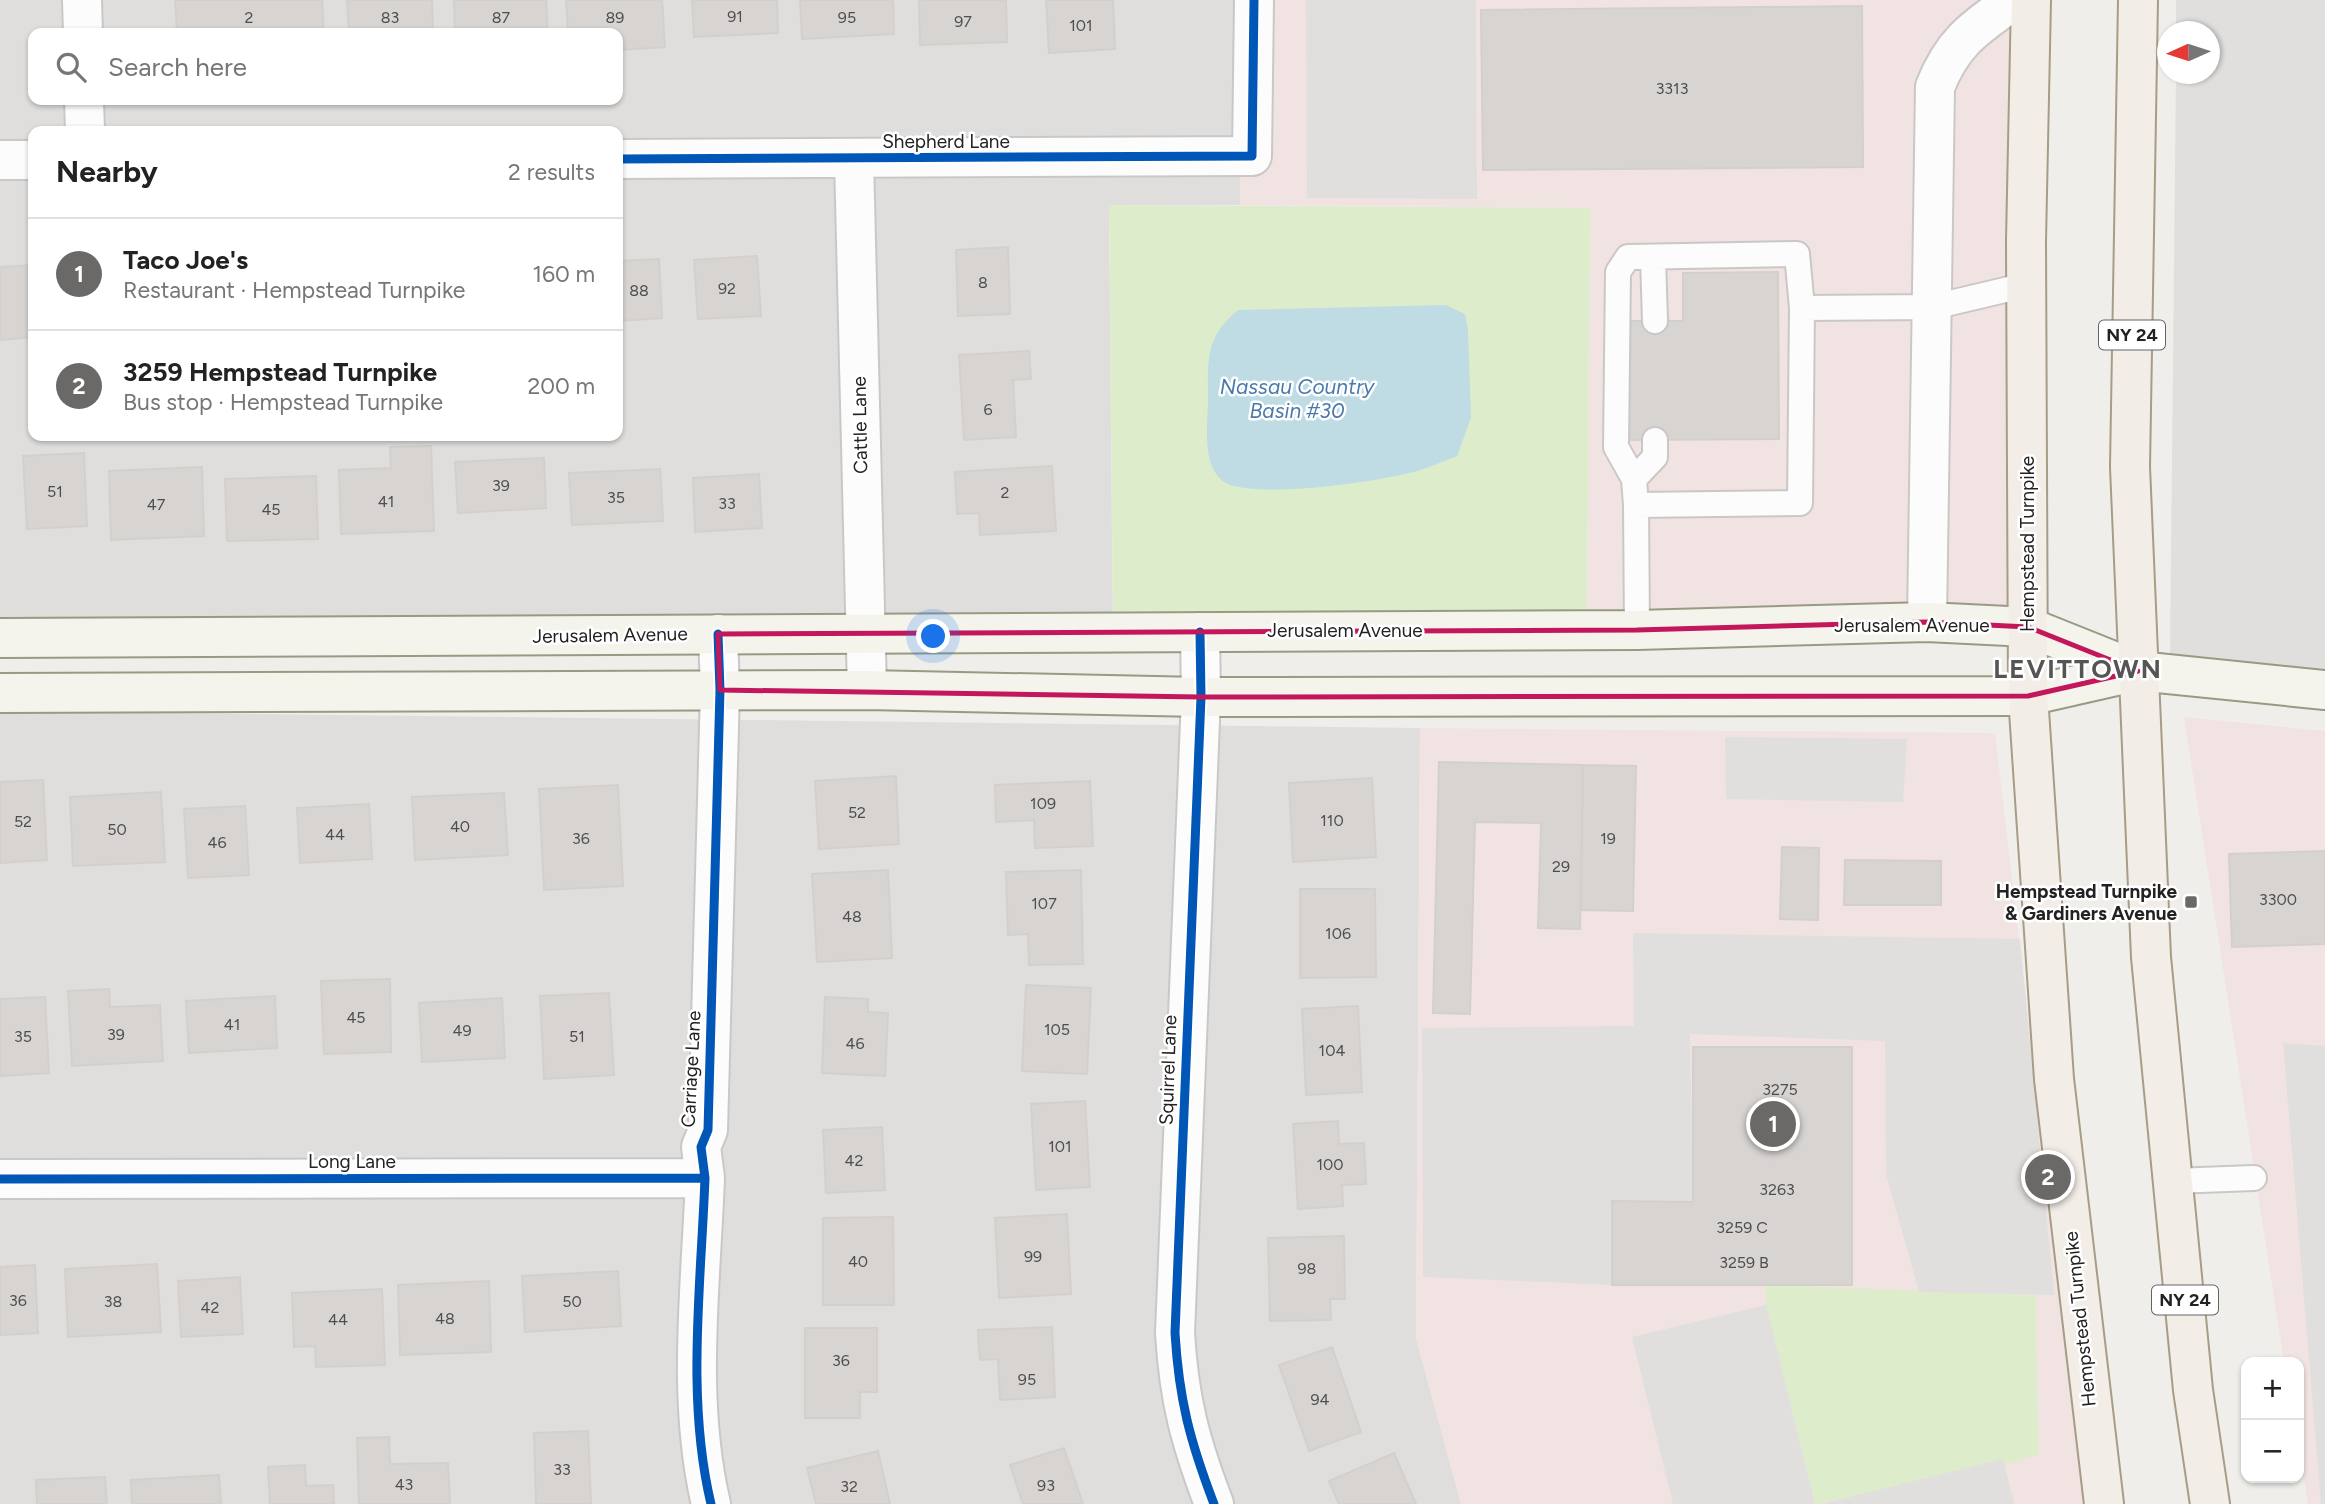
<!DOCTYPE html>
<meta charset="utf-8">
<style>
:root{--surface:#fff;--page:#f2f2f2;--text:#222;--muted:#767676;--line:#e0e0e0;--accent:#6a6968}
body{margin:0;font-family:Figtree,sans-serif;background:var(--page);color:var(--text)}
.controls{position:absolute;right:21px;bottom:21px;display:grid;overflow:hidden;border-radius:14px;box-shadow:0 2px 5px #0004}
.controls button{width:63px;height:63px;display:grid;place-items:center;padding:0;border:0;border-bottom:2px solid var(--line);background:var(--surface);color:var(--text);font:35px sans-serif}
.compass{position:absolute;left:2157px;top:21px;width:63px;height:63px;border-radius:50%;background:var(--surface);box-shadow:0 2px 5px #0004;rotate:267deg}
.you{position:absolute;left:934px;top:637px;width:24px;height:24px;margin:-18px;border:5px solid #fff;border-radius:50%;background:#1a73e8;box-shadow:0 0 0 10px #1a73e833}
.badge{display:grid;place-items:center;width:46px;height:46px;border-radius:50%;background:var(--accent);color:#fff;font-size:23px;font-weight:700}
.pin{position:absolute;translate:-50% -50%;border:4px solid #fff;box-shadow:0 2px 7px #0006}
.list{margin:0;padding:0;list-style:none}
h2{display:flex;justify-content:space-between;align-items:center;height:91px;margin:0;padding:0 28px;font-size:30px}
h2 small{font-size:23px;font-weight:400;color:var(--muted)}
.list li{display:grid;grid-template-columns:46px 1fr auto;gap:21px;align-items:center;box-sizing:border-box;height:112px;padding:0 28px;border-top:2px solid var(--line)}
.list b{display:block;font-size:26px;white-space:nowrap}
.list p{margin:0;font-size:23px;white-space:nowrap;color:var(--muted)}
.list em{font-size:23px;font-style:normal;color:var(--muted)}
.icon{flex:none;width:38px;height:38px;fill:none;stroke:currentColor;stroke-width:2;stroke-linecap:round;stroke-linejoin:round}
.map{position:relative;flex:none;width:2325px;height:1504px;overflow:hidden}
.search{position:absolute;background:var(--surface);box-shadow:0 2px 5px #0004;left:28px;top:28px;width:595px;height:77px;display:flex;align-items:center;gap:18px;box-sizing:border-box;padding:0 24px;border-radius:14px;color:var(--muted);font-size:26px}
.panel{position:absolute;background:var(--surface);box-shadow:0 2px 5px #0004;left:28px;top:126px;width:595px;height:315px;border-radius:14px}
.map>svg:first-child{display:block}
.residential{fill:#dfdedc;fill-rule:evenodd}
.commercial{fill:#f1e3e1}
.grass{fill:#ddeccb}
.parking{fill:#e0dfde}
.water{fill:#bfdbe3}
.building{fill:#d7d4d2;stroke:#d3d0cc;stroke-width:2}
.lines{fill:none;stroke-linecap:round;stroke-linejoin:round}
.lane-casing{stroke:#c9c8c7;stroke-width:28}
.street-casing{stroke:#c9c8c7;stroke-width:42}
.secondary-casing{stroke:#999a82;stroke-width:42}
.primary-casing{stroke:#a79c86;stroke-width:42}
.lane{stroke:#fdfcfc;stroke-width:24}
.street{stroke:#fdfcfc;stroke-width:38}
.secondary{stroke:#f4f4ed;stroke-width:38}
.primary{stroke:#f3ede7;stroke-width:38}
.cycleway-casing{stroke:#fff;stroke-width:13}
.cycleway{stroke:#0057b8;stroke-width:9}
.marked{fill:none;stroke:#c2185b;stroke-width:5;stroke-linejoin:round}
.poi-dot{fill:#6a6968;stroke:#fff;stroke-width:2.5}
.labels{text-anchor:middle;dominant-baseline:central;stroke-width:5;stroke-linejoin:round;paint-order:stroke}
.number-label{font-size:16px;fill:#4f4e4e}
.shield{fill:#fff;stroke:#646464;stroke-width:2}
.shield-label{font-size:18px;font-weight:bold;fill:#222}
.street-label{font-size:19px;fill:#222;stroke:#fff}
.poi-label{font-size:19px;font-weight:bold;fill:#222;stroke:#fff;text-anchor:end}
.water-label{font-size:21px;font-style:italic;fill:#4a7aab;stroke:#fff}
.district-label{font-size:26px;font-weight:bold;letter-spacing:2px;fill:#555;stroke:#fff}
</style>
<div class="map">
<svg width="2325" height="1504" viewBox="0 0 2325 1504">
<rect width="100%" height="100%" fill="#f0eeeb"/>
<path class="residential" d="M0 0H1244L1240 205H1109L1113 654H0ZM33 33H618V100H33ZM33 131H618V436H33Z
M0 711 1420 728 1416 1338 1461 1504H0Z"/>
<path class="commercial" d="M1244 0H2025L2017 615 1587 613 1590 208 1240 205Z
M2184 717 2325 731V1504H2308L2299 1448V1362H2284Z
M1420 728 1995 733 2085 1504H1461L1416 1338Z"/>
<path class="grass" d="M1109 205 1590 208 1587 613 1113 611Z
M1766 1285 2036 1295 2038 1455 2004 1465 1815 1504 1766 1305Z"/>
<path class="parking" d="M1306 0H1476L1477 199 1307 198Z
M2176 0H2325V673L2170 654 2176 74H2210V32L2176 31Z
M1725 737 1907 739 1903 802 1726 799Z
M1633 933 2020 939 2054 1295 1919 1292 1886 1174 1885 1041 1690 1034 1693 1202 1612 1201V1285L1423 1277 1422 1028 1634 1026Z
M2283 1043 2325 1046V1504H2321Z
M1766 1305 1815 1504H1673L1632 1337Z
M2003 1459 2014 1504H1821Z"/>
<path class="water" d="M1446 305 1465 314 1468 330 1471 418 1457 456C1444 461 1430 467 1417 471 1384 481 1249 501 1223 481 1201 464 1208 424 1208 400 1208 360 1205 337 1238 310Z"/>
<path class="building" d="M175 0H322L324 33H177Z
M347 0H432L433 33H349Z
M454 0H546L548 33H455Z
M566 0H662L665 47 618 50V33H568Z
M692 0H777L778 33 694 37Z
M800 0H893L894 34 802 39Z
M919 0H1006L1007 42 920 45Z
M1046 0H1113L1115 49 1049 53Z
M1862 6 1863 167 1483 170 1481 10Z
M1008 247 1010 314 958 316 956 250Z
M757 256 761 316 698 319 694 260Z
M659 259 662 318 618 321V261Z
M33 265V337L0 340V267Z
M1778 272 1779 439 1628 440 1627 321H1683V273Z
M1029 351 1031 379 1013 380 1016 437 964 440 959 355Z
M431 446 434 531 341 534 339 470 391 468 390 447Z
M84 453 87 526 27 529 23 456Z
M544 458 546 508 458 513 455 462Z
M1052 466 1056 531 980 535 979 513 957 514 955 472Z
M202 467 204 536 111 540 109 471Z
M660 469 663 521 572 525 569 473Z
M759 474 762 528 695 532 693 478Z
M316 476 318 539 227 541 225 479Z
M1439 762 1583 765 1580 929 1538 928 1541 823 1475 822 1470 1014 1433 1013Z
M1583 765 1636 766 1633 911 1581 910Z
M896 776 899 844 819 849 815 781Z
M1372 778 1376 857 1293 862 1289 783Z
M43 780 47 860 0 863V782Z
M1090 781 1093 846 1035 848 1034 820 996 822 995 785Z
M618 785 623 886 544 890 539 789Z
M161 792 165 862 73 866 70 797Z
M504 793 508 855 415 860 412 797Z
M369 804 372 859 300 863 297 808Z
M245 806 249 875 188 878 184 809Z
M1782 847 1819 848 1818 920 1780 919Z
M2325 851V944L2232 947 2229 854Z
M1845 860 1941 861V905H1844Z
M888 870 892 958 817 962 812 874Z
M1081 870 1083 964 1029 965 1028 934 1008 935 1006 872Z
M1300 889H1375L1376 977 1300 978Z
M390 979 391 1052 324 1054 321 981Z
M1026 985 1091 988 1087 1074 1022 1071Z
M109 989 110 1007 160 1005 163 1061 72 1066 68 991Z
M609 993 614 1075 544 1079 540 996Z
M275 996 277 1048 189 1053 186 1001Z
M45 997 49 1073 0 1076V999Z
M825 997 868 999V1012L888 1013 885 1076 822 1073Z
M502 998 505 1058 422 1062 419 1003Z
M1358 1006 1362 1092 1306 1095 1302 1009Z
M1693 1047H1852V1285H1612V1201L1693 1202Z
M1085 1101 1090 1187 1036 1190 1031 1104Z
M1338 1121 1339 1144 1364 1143 1366 1184 1342 1185 1343 1206 1298 1209 1293 1124Z
M882 1127 885 1190 826 1193 823 1130Z
M1067 1214 1071 1294 999 1298 995 1218Z
M893 1217 894 1305H823V1218Z
M1344 1236 1345 1299H1330L1331 1320 1270 1321 1268 1238Z
M157 1264 161 1332 68 1337 65 1269Z
M35 1265 38 1333 0 1335V1267Z
M618 1271 621 1326 525 1332 522 1276Z
M240 1277 243 1334 181 1337 178 1281Z
M489 1281 491 1352 400 1355 398 1285Z
M382 1289 385 1365 316 1367 315 1346 294 1347 292 1293Z
M1052 1327 1055 1397 1000 1400 998 1359 980 1360 978 1330Z
M805 1328H877V1392H860V1418H805Z
M1332 1347 1361 1432 1309 1451 1279 1365Z
M588 1431 591 1504H536L534 1433Z
M389 1437 390 1464 448 1463 450 1504H359L357 1438Z
M1064 1448 1083 1504H1023L1010 1465Z
M878 1451 890 1504H816L807 1468Z
M1394 1453 1416 1504H1339L1329 1481Z
M305 1465 306 1486 333 1485 334 1504H270L268 1467Z
M219 1475 221 1504H132L131 1480Z
M105 1477 107 1504H37L36 1480Z"/>
<g class="lines">
<g class="lane-casing">
<path id="lane" d="M1653 258 1655 321
M1634 479 1655 457V440
M1636 505 1634 479 1616 447 1618 272 1628 257 1797 254 1802 308
M1637 630 1636 505 1800 503 1802 308 1933 307 2026 285
M2173 1181 2254 1178"/>
</g>
<g class="street-casing">
<path id="street" d="M82 0 83 33
M84 100 85 131
M618 159 1252 156 1254 0
M854 159 867 690
M0 160H33
M1927 622 1935 87C1953 41 1975 28 2014 0
M1200 632 1201 697 1175 1333C1179 1400 1190 1441 1214 1504
M0 1179 705 1178
M711 1504C686 1399 701 1285 705 1178L701 1147 708 1130 720 690 718 634"/>
</g>
<g class="secondary-casing">
<path id="secondary" d="M0 638 1637 630 1927 622 2028 627 2138 671
M0 693 867 690 1201 697 2028 696 2138 671 2325 690"/>
</g>
<g class="primary-casing">
<path id="primary" d="M2031 0 2026 241 2028 696 2054 1079 2104 1504
M2138 0 2130 467 2151 957 2193 1390 2210 1504"/>
</g>
<use href="#lane" class="lane"/>
<use href="#street" class="street"/>
<use href="#secondary" class="secondary"/>
<use href="#primary" class="primary"/>
<g class="cycleway-casing">
<path id="cycleway" d="M618 159 1252 156 1254 0
M1200 632 1201 697 1175 1333C1179 1400 1190 1441 1214 1504
M0 1179 705 1178
M711 1504C686 1399 701 1285 705 1178L701 1147 708 1130 720 690 718 634"/>
</g>
<use href="#cycleway" class="cycleway"/>
</g>
<path class="marked" d="M1927 622 2028 627 2138 671 2028 696 1201 697 720 690 718 634 1637 630Z"/>
<rect class="poi-dot" x="2184" y="895" width="14" height="14" rx="3.5"/>
<g class="labels">
<g class="number-label">
<text x="735" y="16">91</text>
<text x="249" y="17">2</text>
<text x="390" y="17">83</text>
<text x="501" y="17">87</text>
<text x="615" y="17">89</text>
<text x="847" y="17">95</text>
<text x="963" y="21">97</text>
<text x="1081" y="25">101</text>
<text x="1672" y="88">3313</text>
<text x="983" y="282">8</text>
<text x="727" y="288">92</text>
<text x="639" y="290">88</text>
<text x="988" y="409">6</text>
<text x="501" y="485">39</text>
<text x="55" y="491">51</text>
<text x="1005" y="492">2</text>
<text x="616" y="497">35</text>
<text x="386" y="501">41</text>
<text x="727" y="503">33</text>
<text x="156" y="504">47</text>
<text x="271" y="509">45</text>
<text x="1043" y="803">109</text>
<text x="857" y="812">52</text>
<text x="1332" y="820">110</text>
<text x="23" y="821">52</text>
<text x="460" y="826">40</text>
<text x="117" y="829">50</text>
<text x="335" y="834">44</text>
<text x="581" y="838">36</text>
<text x="1608" y="838">19</text>
<text x="217" y="842">46</text>
<text x="1561" y="866">29</text>
<text x="2278" y="899">3300</text>
<text x="1044" y="903">107</text>
<text x="852" y="916">48</text>
<text x="1338" y="933">106</text>
<text x="356" y="1017">45</text>
<text x="232" y="1024">41</text>
<text x="1057" y="1029">105</text>
<text x="462" y="1030">49</text>
<text x="116" y="1034">39</text>
<text x="23" y="1036">35</text>
<text x="577" y="1036">51</text>
<text x="855" y="1043">46</text>
<text x="1332" y="1050">104</text>
<text x="1780" y="1089">3275</text>
<text x="1060" y="1146">101</text>
<text x="854" y="1160">42</text>
<text x="1330" y="1164">100</text>
<text x="1777" y="1189">3263</text>
<text x="1742" y="1227">3259 C</text>
<text x="1033" y="1256">99</text>
<text x="858" y="1261">40</text>
<text x="1744" y="1262">3259 B</text>
<text x="1307" y="1268">98</text>
<text x="18" y="1300">36</text>
<text x="113" y="1301">38</text>
<text x="572" y="1301">50</text>
<text x="210" y="1307">42</text>
<text x="445" y="1318">48</text>
<text x="338" y="1319">44</text>
<text x="841" y="1360">36</text>
<text x="1027" y="1379">95</text>
<text x="1320" y="1399">94</text>
<text x="562" y="1469">33</text>
<text x="404" y="1484">43</text>
<text x="1046" y="1485">93</text>
<text x="849" y="1486">32</text>
</g>
<g class="shield">
<rect x="2099" y="320.5" width="66" height="29" rx="5"/>
<rect x="2152" y="1285.5" width="66" height="29" rx="5"/>
</g>
<g class="shield-label">
<text x="2132" y="335">NY 24</text>
<text x="2185" y="1300">NY 24</text>
</g>
<g class="street-label">
<text x="946" y="141">Shepherd Lane</text>
<text transform="translate(860 425) rotate(-91)">Cattle Lane</text>
<text transform="translate(2027 544) rotate(-90)">Hempstead Turnpike</text>
<text x="1912" y="625">Jerusalem Avenue</text>
<text x="1345" y="630">Jerusalem Avenue</text>
<text transform="translate(610 635) rotate(-1)">Jerusalem Avenue</text>
<text transform="translate(691 1069) rotate(-87)">Carriage Lane</text>
<text transform="translate(1168 1070) rotate(-88)">Squirrel Lane</text>
<text x="352" y="1161">Long Lane</text>
<text transform="translate(2080 1319) rotate(-96)">Hempstead Turnpike</text>
</g>
<g class="poi-label">
<text x="2177" y="891">Hempstead Turnpike<tspan x="2177" dy="22">&amp; Gardiners Avenue</tspan></text>
</g>
<g class="water-label">
<text x="1297" y="386">Nassau Country<tspan x="1297" dy="24">Basin #30</tspan></text>
</g>
<g class="district-label">
<text x="2078" y="669">LEVITTOWN</text>
</g>
</g>
</svg>
<div class="controls">
<button>+</button>
<button>−</button>
</div>
<svg class="compass" viewBox="-18 -18 36 36"><path d="M0-13l5 13h-10z" fill="#e53935"/><path d="M0 13l5-13h-10z" fill="#767676"/></svg>
<div class="you"></div>
<div class="pin badge" style="left:1773px;top:1124px">1</div>
<div class="pin badge" style="left:2048px;top:1177px">2</div>
<div class="search"><svg class="icon" aria-label="search" viewBox="0 0 24 24"><circle cx="10" cy="10" r="6"/><path d="M15 15l6 6"/></svg>Search here</div>
<section class="panel">
<h2>Nearby<small>2 results</small></h2>
<ul class="list">
<li><span class="badge">1</span><div><b>Taco Joe's</b><p>Restaurant · Hempstead Turnpike</p></div><em>160 m</em></li>
<li><span class="badge">2</span><div><b>3259 Hempstead Turnpike</b><p>Bus stop · Hempstead Turnpike</p></div><em>200 m</em></li>
</ul>
</section>
</div>
